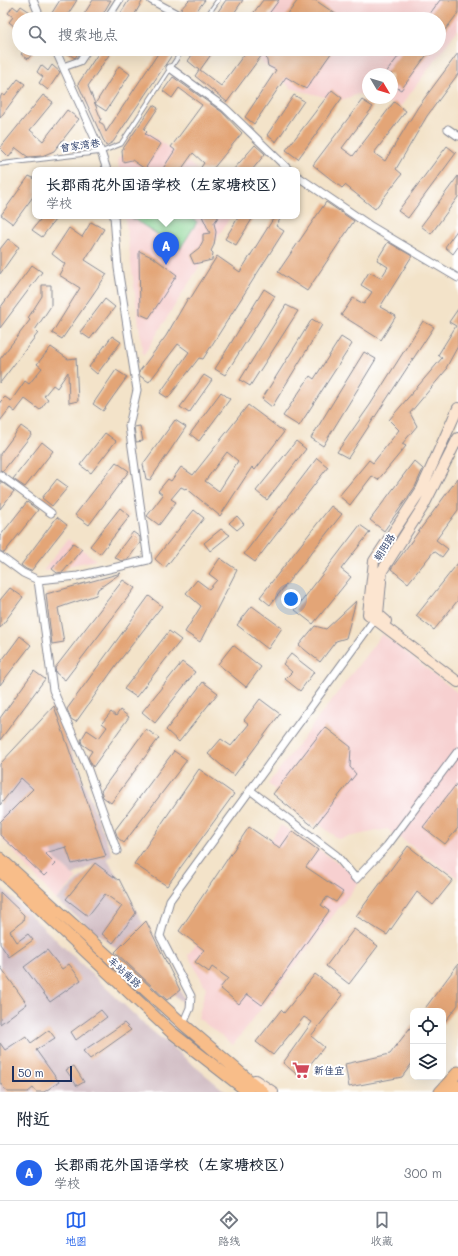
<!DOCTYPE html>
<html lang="zh">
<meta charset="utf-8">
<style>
:root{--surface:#fff;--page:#f6f6f7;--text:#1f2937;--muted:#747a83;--line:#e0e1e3;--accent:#2563eb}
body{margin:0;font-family:Mali,"LXGW WenKai TC",sans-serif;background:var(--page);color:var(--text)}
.controls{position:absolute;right:12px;bottom:12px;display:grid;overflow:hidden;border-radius:8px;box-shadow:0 4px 16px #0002}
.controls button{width:36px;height:36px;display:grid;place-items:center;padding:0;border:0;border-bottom:1px solid var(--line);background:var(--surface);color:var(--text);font:20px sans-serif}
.compass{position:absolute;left:362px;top:68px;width:36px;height:36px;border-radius:50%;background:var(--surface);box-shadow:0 4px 16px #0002;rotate:128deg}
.scale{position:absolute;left:12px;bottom:10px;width:60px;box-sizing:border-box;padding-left:4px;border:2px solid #1b2f5e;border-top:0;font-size:11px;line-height:14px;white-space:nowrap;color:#1b2f5e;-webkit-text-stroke:3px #fff;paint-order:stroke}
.you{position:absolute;left:291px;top:599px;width:14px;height:14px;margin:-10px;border:3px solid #fff;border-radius:50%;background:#1a73e8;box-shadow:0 0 0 6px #1a73e833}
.badge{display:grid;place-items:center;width:26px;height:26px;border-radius:50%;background:var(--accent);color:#fff;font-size:13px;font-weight:700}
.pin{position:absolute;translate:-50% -33px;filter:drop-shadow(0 1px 2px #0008)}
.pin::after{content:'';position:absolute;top:21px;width:14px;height:12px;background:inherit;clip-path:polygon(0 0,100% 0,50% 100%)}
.popup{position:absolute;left:32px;top:167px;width:268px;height:52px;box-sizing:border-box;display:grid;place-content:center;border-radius:8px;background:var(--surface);filter:drop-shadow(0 1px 3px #0005);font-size:13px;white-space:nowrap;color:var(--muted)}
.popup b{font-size:15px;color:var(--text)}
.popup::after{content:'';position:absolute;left:50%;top:100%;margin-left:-8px;border:8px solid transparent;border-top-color:var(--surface)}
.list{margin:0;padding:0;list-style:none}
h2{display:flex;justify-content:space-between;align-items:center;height:52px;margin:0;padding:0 16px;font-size:17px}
h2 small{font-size:13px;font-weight:400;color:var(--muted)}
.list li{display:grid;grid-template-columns:26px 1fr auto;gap:12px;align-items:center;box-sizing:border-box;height:56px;padding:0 16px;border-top:1px solid var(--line)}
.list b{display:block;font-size:15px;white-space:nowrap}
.list p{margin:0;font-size:13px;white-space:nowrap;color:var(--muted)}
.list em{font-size:13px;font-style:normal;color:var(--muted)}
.icon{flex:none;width:22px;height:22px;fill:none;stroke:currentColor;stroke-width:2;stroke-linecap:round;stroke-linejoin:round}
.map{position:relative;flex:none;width:458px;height:1092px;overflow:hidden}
.search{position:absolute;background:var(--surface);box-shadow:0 4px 16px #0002;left:12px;right:12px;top:12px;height:44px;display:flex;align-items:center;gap:10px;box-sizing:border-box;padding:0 14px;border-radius:22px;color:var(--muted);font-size:15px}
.sheet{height:108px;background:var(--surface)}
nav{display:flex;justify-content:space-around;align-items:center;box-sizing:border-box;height:56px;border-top:1px solid var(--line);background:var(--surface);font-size:11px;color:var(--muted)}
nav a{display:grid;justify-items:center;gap:2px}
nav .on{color:var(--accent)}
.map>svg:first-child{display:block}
.built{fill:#f7d0d0}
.industrial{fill:#d2bec5}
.green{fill:#86d392;stroke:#508178}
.building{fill:#e3a577;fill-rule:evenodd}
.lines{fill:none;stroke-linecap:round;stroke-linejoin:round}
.lane-casing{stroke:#878994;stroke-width:5.5}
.street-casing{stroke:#878994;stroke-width:9}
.secondary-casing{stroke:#878994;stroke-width:12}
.primary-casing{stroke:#878994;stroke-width:13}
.lane{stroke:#fff;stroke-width:3.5}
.street{stroke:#fff;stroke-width:7}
.secondary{stroke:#fce5d0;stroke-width:10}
.primary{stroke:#f8bd89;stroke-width:11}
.labels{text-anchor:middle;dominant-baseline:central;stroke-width:4;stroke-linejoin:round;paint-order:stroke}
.street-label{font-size:10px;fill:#1b2f5e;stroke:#fff}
.poi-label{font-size:10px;fill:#1b2f5e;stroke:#fff;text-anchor:start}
</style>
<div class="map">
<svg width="458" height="1092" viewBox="0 0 458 1092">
<rect width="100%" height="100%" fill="#fff"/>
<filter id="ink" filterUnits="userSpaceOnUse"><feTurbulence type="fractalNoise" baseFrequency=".025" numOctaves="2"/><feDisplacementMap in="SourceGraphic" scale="8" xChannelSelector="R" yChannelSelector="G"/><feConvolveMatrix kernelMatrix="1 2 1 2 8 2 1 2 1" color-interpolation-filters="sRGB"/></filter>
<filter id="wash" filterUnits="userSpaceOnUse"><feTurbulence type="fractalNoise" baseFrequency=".012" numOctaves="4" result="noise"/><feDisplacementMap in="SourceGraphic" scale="16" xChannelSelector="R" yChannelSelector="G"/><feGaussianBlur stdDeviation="0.9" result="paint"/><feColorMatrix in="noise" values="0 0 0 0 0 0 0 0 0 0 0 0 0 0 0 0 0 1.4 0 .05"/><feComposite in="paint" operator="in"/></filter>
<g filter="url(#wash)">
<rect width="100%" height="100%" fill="#f3e3c9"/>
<path class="built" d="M282 0H458V29L401 106 371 98H392V74H368V97L358 94 339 101 291 88 248 49H439V19H267Z
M144 129 198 170H119L118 158 130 149Z
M125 216H231L143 356Z
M68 539 96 560 43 571Z
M382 634 458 693V878L387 829 338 839 268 784Z
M33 808 55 859 77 878 56 900 1 837Z
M281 825 362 878 233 1045 198 1018 206 988 188 955Z"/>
<path class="industrial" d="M54 706 112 855 107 858 190 1008 56 900 98 862 73 875 55 859 33 808 0 836V769Z
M0 886 145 1025 226 1092H0Z"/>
<path class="green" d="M129 216H189L197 222 180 249Z"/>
<g id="blocks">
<path class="building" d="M60 0H77L65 19H48Z
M93 0H111L100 19H81Z
M129 0H143L132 19H117Z
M189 0H205L191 18 189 15 180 10Z
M226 0H243L230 19H226L217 13Z
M263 0H279L265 19H249Z
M298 0H315L343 19H284Z
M440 0H458V13L439 38V19H426Z
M13 6 18 10 21 6 30 12 25 19H19L15 27 9 22 13 17 8 13Z
M25 49H36L28 59 21 54Z
M61 49H81L75 58Z
M101 49H113L88 86 101 119 99 122 103 124 106 132 161 49H176L113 142 106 146 78 84Z
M196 49H215L200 70 221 86 248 49H334L306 89 286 77 254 124 245 117 276 70 268 66 265 51 227 102 195 76 199 70 188 61Z
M404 49H431L401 90 392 85V74H385Z
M458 53V74L427 116 396 169 402 174 375 209 345 185 342 188 313 165 362 100 373 107 342 148 353 156 394 102 406 111 374 153 385 161 418 107Z
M41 65 48 71 52 65 60 72 48 90 39 83 43 77 37 72Z
M119 66 130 74 106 111 95 104Z
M173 77 222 112 242 133 212 170H199L204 163 193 153 181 170H162L175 150 171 147 202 105 179 88 172 98 163 91Z
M18 79 25 84 0 118V98L2 94 5 96Z
M332 90 342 98 298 159 286 150Z
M43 95 53 102 30 130 43 141 67 110 79 119 54 151 42 156 28 157 16 148 9 157 0 148Z
M294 95 304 101 276 142 267 135Z
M153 105 158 108 144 129 147 132 145 134 161 144 145 169 132 160 123 162 122 150Z
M255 145 265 154 252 170H233Z
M447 146 456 153 408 218 398 211Z
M29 176 35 179V194L13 224 1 215Z
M458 176V197L431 234 421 226Z
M326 202 354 221 307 291 278 272Z
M43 216H58L42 237 32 230Z
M202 216H219L214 223 216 232 214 245 211 251 213 253 212 260 194 264 190 255 199 248 203 241V234L210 233Z
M239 216H254L236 245 225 239Z
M275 216H282L276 226 284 231 203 359 199 358 168 398 160 393 189 352 178 344 149 382 140 376 139 372 166 336 188 298 190 299 217 256 240 272Z
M91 222 104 229 85 260 107 274 62 339 52 333 80 288 59 275 65 264 52 254 69 228 82 237Z
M458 229V247L453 254 445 247Z
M8 239 19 247 0 274V249Z
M388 242 412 256 380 307 396 316 381 340 341 315 353 298 364 304 372 292 361 285 369 272 381 278 388 267 377 260Z
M139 251 154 258 177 275 149 318 140 314Z
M32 265 42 272 0 328V308Z
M42 285H51V306L35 330 38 333 0 383V359L30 320 28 318 42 296Z
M264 289 275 296 225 375 215 369Z
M105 299 115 307 90 339 80 332Z
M286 305 298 311 250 386 240 380Z
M458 309V346L446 368 447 369 410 413 417 426 402 444 406 446 378 480 372 476 350 505 339 496 369 460 373 463 399 430 389 420 442 358 438 355 456 326 449 322Z
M312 319 322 325 272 407 262 399Z
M423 321 434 327 348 458 337 452 370 405Z
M112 336 121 342 97 374 89 367Z
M341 337 352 344 299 426 283 416 310 376 314 379Z
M51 347 68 359 76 358 78 401 69 403 68 372 57 388 53 385 44 396 48 399 40 410 25 399 15 412 10 408 0 421V402L5 397 11 401 25 381 29 384 42 368 37 364Z
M364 352 376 359 323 446 311 438Z
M116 370 127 377 103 411 93 404Z
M204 375 212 380 189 413 180 407Z
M221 392 230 399 199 441 190 434Z
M248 405 284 432 255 470 252 467 220 516 186 488 185 489 181 487 171 499 176 502 159 525 147 516 163 495 158 491 168 479 171 481 181 467 193 475ZM227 452 238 461 219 491 205 481Z
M175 420 186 427 150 480 146 479 143 464Z
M21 426 32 434 3 471 0 470V454Z
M140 426 143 441 136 442 134 427Z
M105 433 116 441 91 473 80 465Z
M296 441 306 449 267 500 256 491Z
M42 442 53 451 25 487 13 479Z
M317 458 328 467 255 562 244 554Z
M414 461 423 469 415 487 384 531 370 520Z
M116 462 129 471 89 525 75 515Z
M458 478V510L436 540 448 549 442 557 434 551 408 583 391 569Z
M57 479 68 487 52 506 42 498Z
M0 481 14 491 0 509Z
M27 502 38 510 4 553 0 551V536Z
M331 506 342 514 270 605 260 597Z
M120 508 130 516 100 554 90 546Z
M194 510 204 518 165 568 155 559Z
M237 516 244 524 237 530 229 523Z
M57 517 67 525 31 571 26 569 21 565Z
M360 525 370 532 341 569 351 577 313 624 295 610Z
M221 529 230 535 210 551 204 543Z
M133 532 140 537V543L128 559 121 561 114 557Z
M73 543 82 549 63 572 57 573 52 569Z
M220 558 237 570 200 642 185 632 201 606 186 593 197 580 209 589 217 580 209 574Z
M458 563V600L434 630 416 616Z
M121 573 98 589 96 595 58 608 64 642 52 644 46 594Z
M123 580 135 588 65 680 56 673 55 668Z
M10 588 23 597 0 628V600Z
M149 596 162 606 117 664 76 722 71 719 67 709Z
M356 601 346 638 336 641 320 662 299 645 315 626 326 629Z
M252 606 282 628 268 649 237 625Z
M169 631 181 640 136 697 124 689Z
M20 636 31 645 0 685V663Z
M233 645 261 667 246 687 218 664Z
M291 654 314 672 300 691 285 679 292 672 283 664Z
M182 662 195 672 155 723 142 712Z
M34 671 45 679 0 740V718Z
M203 682 218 693 179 742 166 730Z
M260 699 280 714 234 776 208 754 221 739 231 746 249 724 244 720Z
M54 706 106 856 72 864 66 847 45 853 56 864 44 876 0 835V822L33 789 21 778 0 805V764Z
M120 710 129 717 93 767 88 757 92 751 82 744 81 740 87 730 99 738 107 727 102 723 111 712 116 716Z
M325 727 351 747 350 767 356 774 314 827 273 794Z
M146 729 159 738 111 803 103 797 101 791Z
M174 751 187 760 124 843 118 838 115 830Z
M199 769 234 794 167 886 134 864Z
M458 782V828L445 844 423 827Z
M249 827 280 848 292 831 318 850 306 867 343 892 336 902 327 897 321 905 329 911 262 1005 247 994 239 1004 220 988 228 978 212 967 209 972 195 962 204 950 179 931Z
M408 846 453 880 433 905 417 892 387 935 356 916Z
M95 863 118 880 119 879 136 913 113 943 102 934 122 906 105 894 88 916 66 899Z
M0 892 24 915 23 921 10 931 17 942 28 934 33 940 9 957 0 944Z
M146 921 180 990 167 1000 115 952Z
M354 929 378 946 349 984 326 966Z
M47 950 62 969 69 964 81 980 50 1002 24 967Z
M458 964V1005L443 1024V1011H423Z
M0 966 27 1004 0 1024Z
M315 974 343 995 311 1036 324 1047 300 1077 283 1063 312 1022 304 1017 273 1055 256 1042 281 1010 284 1013Z
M101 1010 107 1017 76 1040 71 1032Z
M124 1023 131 1030 90 1059 83 1051Z
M413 1024V1062L402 1077 349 1087 345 1064 390 1054Z
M49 1030 55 1038 36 1050 59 1082 44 1092H36L33 1088 28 1092H7L0 1083V1043L5 1050 26 1036 31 1043Z
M74 1066 84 1082 77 1086 66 1070Z"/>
</g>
</g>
<g filter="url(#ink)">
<use href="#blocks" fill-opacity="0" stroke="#878994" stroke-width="1"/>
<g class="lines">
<g class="lane-casing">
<path id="lane" d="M205 19 218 0
M0 164 101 152 121 144 183 49"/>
</g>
<g class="street-casing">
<path id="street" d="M33 0 41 19
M151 0 186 19
M107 19 119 0
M55 49 101 152 107 170
M63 67 80 61 88 49
M170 68 225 108 289 170
M448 129 458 136
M297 176 369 225 458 278
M0 475 51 513
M0 556 23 573 38 580 78 576 148 560 129 426 137 390 118 268 114 216
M38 580 53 690 87 767 117 851
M250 790 336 855 356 879 387 846 458 751
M183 1024 190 1008 191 996 160 936 170 900 377 616"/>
</g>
<g class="secondary-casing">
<path id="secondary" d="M458 408 421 490 374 561 368 614 458 682
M386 621 378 614 382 571 424 505 458 438
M255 1080 273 1092"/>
</g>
<g class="primary-casing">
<path id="primary" d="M0 858 183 1024 263 1092
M0 871 171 1032 248 1092
M440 1092 458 1072
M453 1092 458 1086"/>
</g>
<use href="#lane" class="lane"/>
<use href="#street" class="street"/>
<use href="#secondary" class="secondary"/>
<use href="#primary" class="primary"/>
</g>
</g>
<defs>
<g id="supermarket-bare" transform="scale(1.38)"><path d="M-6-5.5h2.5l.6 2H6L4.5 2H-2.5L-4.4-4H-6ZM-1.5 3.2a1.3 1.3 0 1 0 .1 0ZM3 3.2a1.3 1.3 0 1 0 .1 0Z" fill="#d1495b" stroke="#fff" stroke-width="2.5" paint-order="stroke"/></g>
</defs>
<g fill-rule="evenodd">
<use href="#supermarket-bare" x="301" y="1070"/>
</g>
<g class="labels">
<g class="street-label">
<text transform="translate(80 145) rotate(-8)">曾家湾巷</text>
<text transform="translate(384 547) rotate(-58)">朝阳路</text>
<text transform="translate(125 972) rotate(42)">车站南路</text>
</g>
<g class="poi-label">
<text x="314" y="1070">新佳宜</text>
</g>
</g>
</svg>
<div class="controls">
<button><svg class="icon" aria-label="locate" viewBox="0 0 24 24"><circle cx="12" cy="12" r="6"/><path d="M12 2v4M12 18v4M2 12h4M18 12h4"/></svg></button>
<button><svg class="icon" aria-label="layers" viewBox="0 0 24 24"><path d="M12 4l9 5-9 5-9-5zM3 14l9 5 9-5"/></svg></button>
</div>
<svg class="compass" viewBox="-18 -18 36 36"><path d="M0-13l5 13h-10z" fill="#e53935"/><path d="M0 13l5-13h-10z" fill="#747a83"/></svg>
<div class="scale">50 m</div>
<div class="you"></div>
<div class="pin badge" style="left:166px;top:265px">A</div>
<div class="popup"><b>长郡雨花外国语学校（左家塘校区）</b>学校</div>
<div class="search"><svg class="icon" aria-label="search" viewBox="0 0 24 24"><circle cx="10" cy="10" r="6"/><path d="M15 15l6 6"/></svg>搜索地点</div>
</div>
<section class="sheet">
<h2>附近<small></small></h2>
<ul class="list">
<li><span class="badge">A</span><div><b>长郡雨花外国语学校（左家塘校区）</b><p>学校</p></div><em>300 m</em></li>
</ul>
</section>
<nav>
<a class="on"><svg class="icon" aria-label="map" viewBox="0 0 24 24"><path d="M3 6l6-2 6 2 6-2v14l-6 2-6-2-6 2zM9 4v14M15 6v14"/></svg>地图</a>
<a><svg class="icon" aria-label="directions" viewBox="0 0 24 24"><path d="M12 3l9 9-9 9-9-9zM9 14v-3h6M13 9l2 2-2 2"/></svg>路线</a>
<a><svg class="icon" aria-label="saved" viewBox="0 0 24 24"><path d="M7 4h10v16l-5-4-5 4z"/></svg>收藏</a>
</nav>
